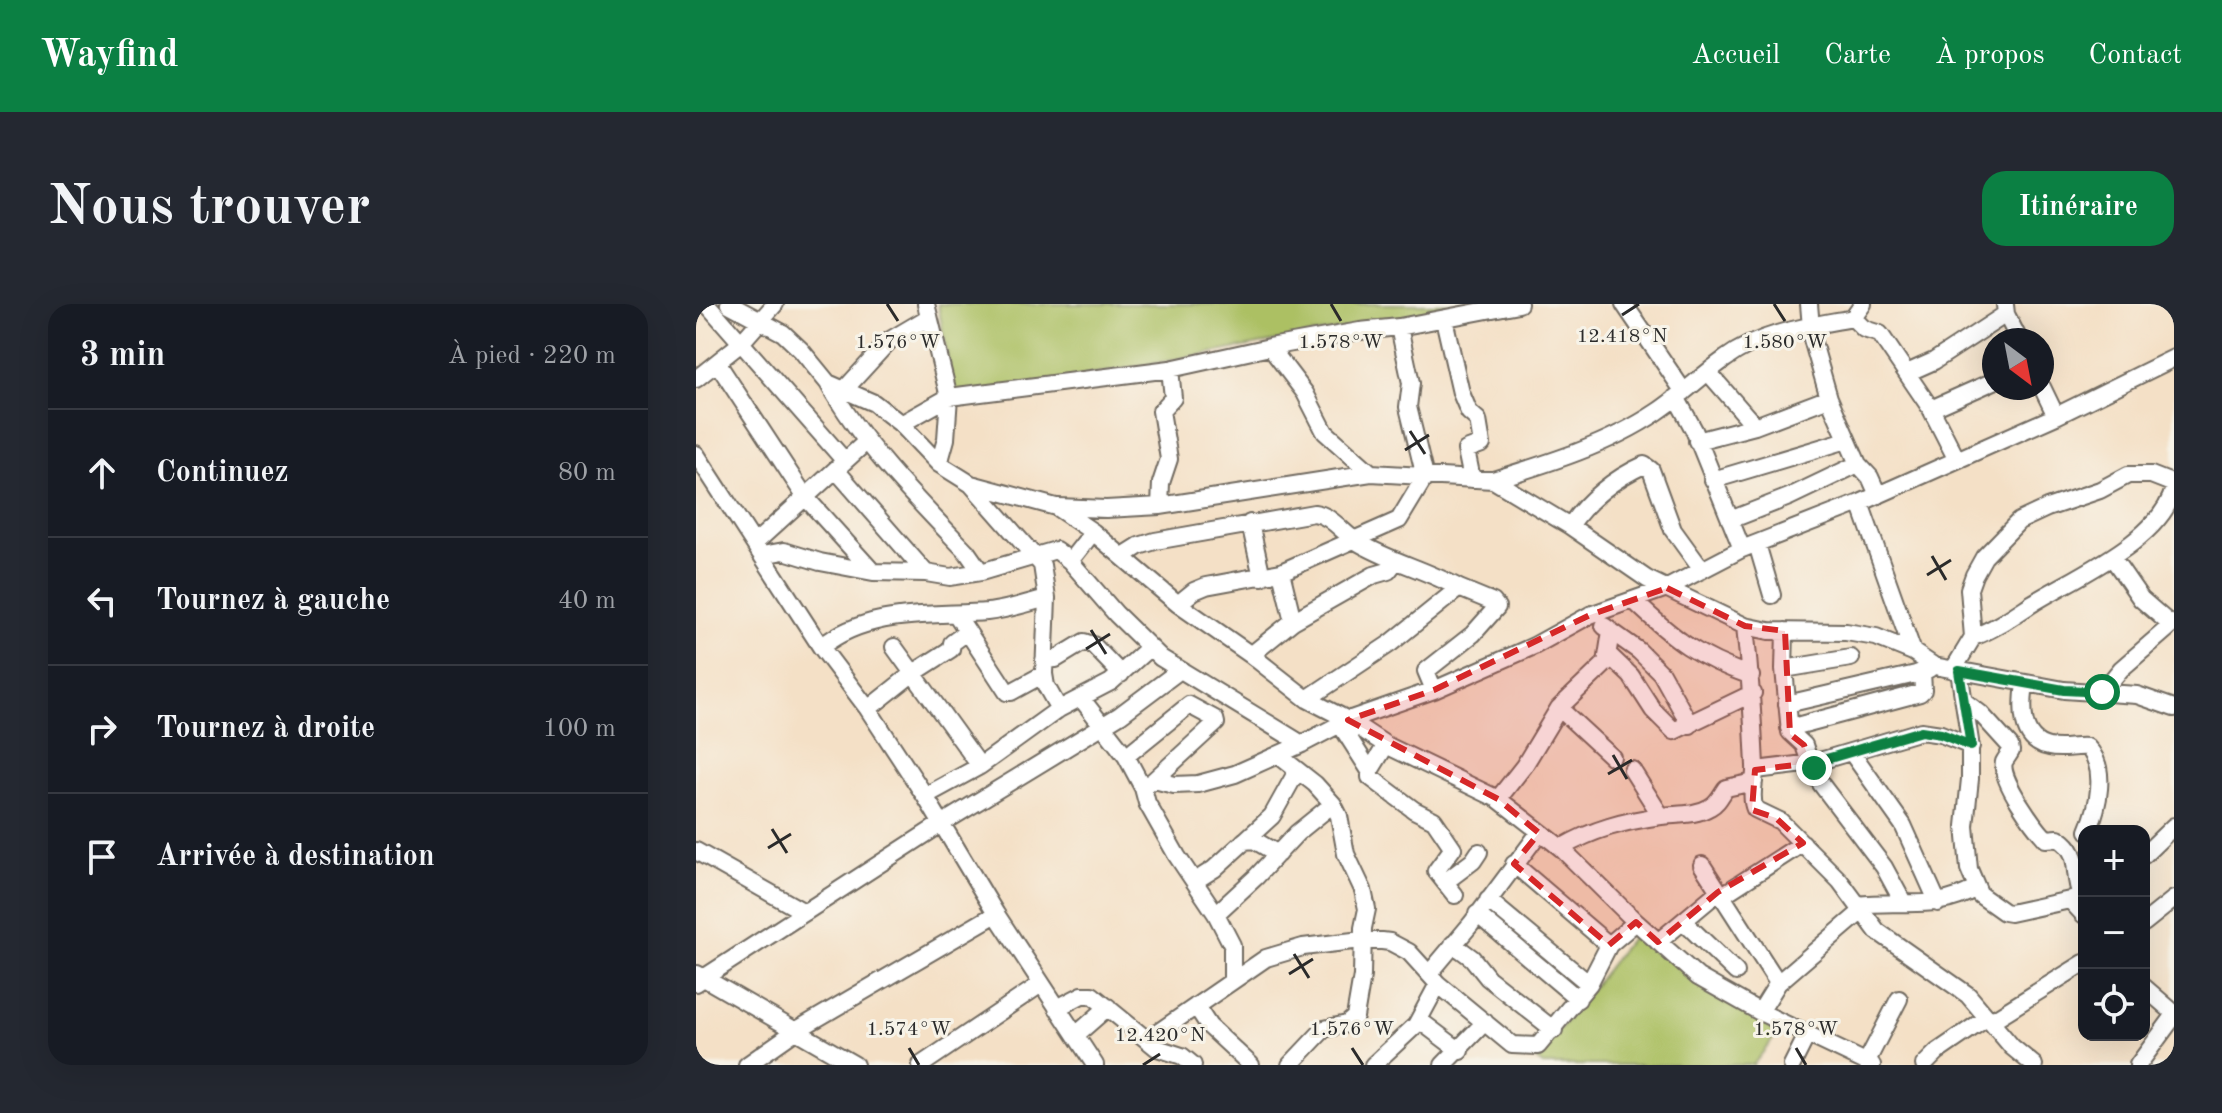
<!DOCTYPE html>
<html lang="fr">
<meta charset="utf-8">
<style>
:root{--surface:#171b24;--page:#242831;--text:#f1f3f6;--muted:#9ea1a6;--line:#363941;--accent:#0b8043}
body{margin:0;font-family:"Old Standard TT",serif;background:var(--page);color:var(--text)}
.controls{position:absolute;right:24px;bottom:24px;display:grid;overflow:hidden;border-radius:16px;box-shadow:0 8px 32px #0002}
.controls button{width:72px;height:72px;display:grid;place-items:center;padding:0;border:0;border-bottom:2px solid var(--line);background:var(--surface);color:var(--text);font:40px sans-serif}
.compass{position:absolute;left:1286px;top:24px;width:72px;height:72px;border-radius:50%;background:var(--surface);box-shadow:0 8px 32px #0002;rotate:148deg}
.stop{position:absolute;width:24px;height:24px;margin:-18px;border:6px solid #0b8043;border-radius:50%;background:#fff}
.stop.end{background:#0b8043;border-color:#fff;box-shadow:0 2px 8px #0008}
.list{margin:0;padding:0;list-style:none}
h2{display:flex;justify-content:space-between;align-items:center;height:104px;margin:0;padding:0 32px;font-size:34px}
h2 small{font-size:26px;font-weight:400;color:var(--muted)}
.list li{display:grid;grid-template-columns:52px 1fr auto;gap:24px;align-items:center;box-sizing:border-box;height:128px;padding:0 32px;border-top:2px solid var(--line)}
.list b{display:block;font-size:30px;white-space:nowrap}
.list em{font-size:26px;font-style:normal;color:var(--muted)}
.icon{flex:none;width:44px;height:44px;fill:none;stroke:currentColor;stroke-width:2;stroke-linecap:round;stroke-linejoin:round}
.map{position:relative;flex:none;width:1478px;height:761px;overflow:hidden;border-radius:24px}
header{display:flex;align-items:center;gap:48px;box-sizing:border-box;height:112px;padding:0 40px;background:var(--accent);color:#fff}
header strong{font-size:38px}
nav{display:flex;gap:44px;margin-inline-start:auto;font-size:28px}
.intro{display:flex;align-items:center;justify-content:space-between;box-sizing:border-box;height:192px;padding:0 48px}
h1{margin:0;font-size:56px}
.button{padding:20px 36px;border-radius:24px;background:var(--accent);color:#fff;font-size:28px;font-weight:700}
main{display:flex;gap:48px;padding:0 48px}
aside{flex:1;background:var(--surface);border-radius:24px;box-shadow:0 8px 32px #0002}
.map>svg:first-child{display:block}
.green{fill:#acc064;stroke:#6c7648;stroke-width:2}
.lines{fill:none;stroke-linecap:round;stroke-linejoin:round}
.minor-casing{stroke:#716a61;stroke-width:20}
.minor{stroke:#fff;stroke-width:16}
.route{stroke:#0b8043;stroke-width:10}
.marked{fill:#d62828;fill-opacity:0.2;stroke:#d62828;stroke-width:6;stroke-dasharray:16 10;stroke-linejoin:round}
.ticks{fill:none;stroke:#2b2b2b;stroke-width:3}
.ticks-label{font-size:20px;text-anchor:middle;fill:#2b2b2b;stroke:#f7f3e8;stroke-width:6;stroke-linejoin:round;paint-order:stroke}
</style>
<header>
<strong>Wayfind</strong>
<nav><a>Accueil</a><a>Carte</a><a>À propos</a><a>Contact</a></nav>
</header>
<div class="intro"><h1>Nous trouver</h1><a class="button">Itinéraire</a></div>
<main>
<aside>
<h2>3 min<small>À pied · 220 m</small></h2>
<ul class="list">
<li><svg class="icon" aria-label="ahead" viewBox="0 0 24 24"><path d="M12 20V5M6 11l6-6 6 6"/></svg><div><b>Continuez</b></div><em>80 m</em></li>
<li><svg class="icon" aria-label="left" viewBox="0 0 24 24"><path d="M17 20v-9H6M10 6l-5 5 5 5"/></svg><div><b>Tournez à gauche</b></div><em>40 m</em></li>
<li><svg class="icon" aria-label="right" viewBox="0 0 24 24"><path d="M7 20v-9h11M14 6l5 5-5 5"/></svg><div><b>Tournez à droite</b></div><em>100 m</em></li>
<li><svg class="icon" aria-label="arrive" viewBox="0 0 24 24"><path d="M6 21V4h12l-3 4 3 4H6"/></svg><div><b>Arrivée à destination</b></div></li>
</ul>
</aside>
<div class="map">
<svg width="1478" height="761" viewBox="0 0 1478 761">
<rect width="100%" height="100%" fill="#f7f3e8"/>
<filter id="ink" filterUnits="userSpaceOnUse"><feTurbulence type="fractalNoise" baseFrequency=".0125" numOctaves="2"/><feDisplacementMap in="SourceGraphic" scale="16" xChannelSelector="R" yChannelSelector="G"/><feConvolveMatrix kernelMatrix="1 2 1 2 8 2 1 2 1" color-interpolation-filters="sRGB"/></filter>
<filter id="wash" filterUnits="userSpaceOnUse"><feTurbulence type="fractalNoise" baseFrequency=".006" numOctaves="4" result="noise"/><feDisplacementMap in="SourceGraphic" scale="32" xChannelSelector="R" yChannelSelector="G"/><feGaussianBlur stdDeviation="1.8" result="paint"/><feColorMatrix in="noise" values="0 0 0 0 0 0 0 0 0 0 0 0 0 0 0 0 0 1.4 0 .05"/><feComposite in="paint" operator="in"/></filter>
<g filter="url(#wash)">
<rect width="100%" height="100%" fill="#f4e0c6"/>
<path class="green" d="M242 0H782L259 96Z
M942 625 1081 730 1057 761H847L840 756Z"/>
</g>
<g filter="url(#ink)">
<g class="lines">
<g class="minor-casing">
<path id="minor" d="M11 0 148 156
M33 0 87 29 105 46 132 79 178 99 205 120 243 160 275 180 360 203 397 228 482 300 555 351 611 395 652 416 690 441 802 495 865 544 940 618 1002 673 1064 708
M230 0 253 93 250 135 243 160
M928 0 988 88
M1113 0 1116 35 1133 94 1162 160 1174 173 1182 191
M1309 1 1310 10 1323 36
M1157 14 1168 25 1184 30 1235 105 1261 156
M748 15 765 89 773 108 782 116 786 140 770 146 776 175
M574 43 609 89 629 128 675 169
M22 60 110 194 177 268
M1012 68 1059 122
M1211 69 1238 57 1310 10
M0 75 44 40 79 0
M132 79C167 142 221 196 271 248L285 268
M1346 83 1360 112
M149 85 194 36 233 13
M980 93 998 126 1046 245
M1235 105 1298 77
M205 120 253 93 474 65 574 43 664 27 703 23 823 0
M1001 137 1059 122 1133 94
M0 150 125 343 172 405 229 492 300 610 399 761
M140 166 230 269
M797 176C853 159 912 141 961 108 985 92 1006 71 1029 55 1065 28 1114 22 1157 14L1167 0
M1017 176 1151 136
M275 180 346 261 351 294 348 370 350 382 363 405
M1164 199 1217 348
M464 202 465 179 473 155 465 107 477 94 474 65
M362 203 410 205 464 202 675 169 797 176 874 222 951 275 1049 322 1073 327 1150 328 1180 333 1217 348 1238 362 1368 386 1441 391 1478 404
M1034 216 1093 193 1162 160
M554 219 566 273
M874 222C891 196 919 174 948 161L955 166 977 226 1006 266
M59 239 171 137
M1061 240 1076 291
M66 251 88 247 124 258 177 268 230 269 254 273 285 268 360 246 374 257 420 310 465 354 606 440
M427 252 443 242 459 237 618 209C635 211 646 228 660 237 692 257 729 265 763 284L695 339 611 395
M1416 253 1445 295 1475 321
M374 257 397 228
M585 268 597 317
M938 297C979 336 1001 353 1055 372
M482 300 498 287 510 282 585 268 703 216 729 173 712 103 715 79 703 23
M260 310 311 388H315L348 370
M908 322 943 347 965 369 994 421
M1049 322C1054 369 1057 415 1059 462 1060 476 1053 491 1059 505L1084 517 1144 577 1181 627 1272 691 1316 743 1338 761
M1089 327 1088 365 1094 428 1108 441 1114 459
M1277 333C1299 325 1317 312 1337 299 1379 273 1468 235 1478 183
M125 343C172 305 234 312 291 308 311 306 332 299 351 294
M198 343 284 462
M555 351 597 317 678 271 692 267 699 258
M913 351 935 372 957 406 978 427 1057 389
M348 356 360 355 388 338 397 341 425 370
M1088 365 1155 354
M1257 366 1277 333 1273 285 1278 271 1288 253 1323 217 1351 204 1404 186 1432 171H1455L1478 180
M1263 367 1274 437V475L1269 522 1273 565 1284 591 1308 608 1314 609 1374 596 1388 589
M1329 379C1326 402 1323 437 1353 443 1365 446 1378 442 1391 443 1412 463 1402 504 1392 527
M738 386 730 367 777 330 801 303 797 298 763 284
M1406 388 1425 365 1478 319
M385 394 430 452 447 484 458 476 478 481 502 480 539 470 606 440 652 416 738 386 838 342 894 311 971 284 1046 245 1164 199 1360 112 1478 54
M1269 398 1285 410 1314 442 1315 447C1313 451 1310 454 1308 458 1303 475 1339 523 1350 535L1362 534C1387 550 1375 567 1385 591
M1091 400 1220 370 1233 365
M863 404 916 453
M172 405 216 370 255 345 256 339 271 328
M644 420 674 467
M1093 424 1224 389 1227 386 1226 368
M690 441 674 467V473L718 506 738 516 757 544 740 567 759 591
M1156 449 1207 521 1242 599
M582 451 619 480 637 500 643 512 650 550 667 586 671 605 667 624 666 672 659 713 651 720 628 725 594 761
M430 452 493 401 519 415 520 419 458 476
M1117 459 1125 480 1188 563 1207 598
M936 466 965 512
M1060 466 1117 459 1225 427 1245 430 1275 442
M447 484 451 499 481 552 520 610 536 641V675
M229 492 284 462 363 405 415 378 454 343
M802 495 828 462 863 404 910 359 915 327
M548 537 558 536 582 550
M865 544C897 525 929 517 965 512 982 510 999 512 1014 503 1022 499 1025 491 1030 484L1058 478
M0 547 108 608
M1448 551 1478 522
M818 560 913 641
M1006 561 1082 679
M499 577 518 565 576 512 601 467
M749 578 777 557 783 548
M1025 592 1107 539
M792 596 893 680
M1374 596 1388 611
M1162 601C1205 595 1241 608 1280 584
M1166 607 1082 679 1064 708 1176 761
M520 610 560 573 601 529 637 500
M781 610 882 695
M987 617 1040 668
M1448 619 1478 595
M962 638 1022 588
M757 640 776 654 792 674 858 726
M1 670 159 761
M733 670 775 620 843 529
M0 679 245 520 424 411 484 366
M1448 683 1478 709
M500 702 513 722 555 761
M361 704 386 691H396L461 744 486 752 497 761
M723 716 764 747
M1295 717 1388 659
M380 731 412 703
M451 736 570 654 607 643 657 637H686L694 638 713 648 742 680 816 741 842 742 893 680 913 641 940 618
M1170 759 1203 695
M51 761 101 726 300 610
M225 761 345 680
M677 761 720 721 742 680
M747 761 789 718
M1096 761 1111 731
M1228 761 1241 748 1292 713
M1442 761 1478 712"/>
</g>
<use href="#minor" class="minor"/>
</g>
</g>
<g class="lines" filter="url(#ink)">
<path class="route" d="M1118 464 1117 459 1225 427 1245 430 1275 442 1263 367 1368 386 1406 388"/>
</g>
<path class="marked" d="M971 284 1049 322 1089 327 1094 430 1108 441 1114 459 1059 466 1056 506 1080 514 1107 539 1022 588 962 638 940 618 913 641 818 560 843 529 802 495 652 416 738 386 894 311Z"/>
<path class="ticks" d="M191 0 202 17M635 0 645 17M1078 0 1089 17M926 11 943 0M714 127 729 150M709 146 733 131M1236 252 1250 276M1231 271 1255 256M395 326 410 350M390 345 414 330M917 451 931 475M912 470 936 456M76 525 91 549M72 544 95 530M598 650 613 674M593 670 617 655M213 744 223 761M656 744 667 761M1100 744 1110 761M447 761 464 750"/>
<g class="ticks-label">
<text x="926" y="38">12.418°N</text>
<text x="202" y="44">1.576°W</text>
<text x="645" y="44">1.578°W</text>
<text x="1089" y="44">1.580°W</text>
<text x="213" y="731">1.574°W</text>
<text x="656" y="731">1.576°W</text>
<text x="1100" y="731">1.578°W</text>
<text x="464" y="737">12.420°N</text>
</g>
</svg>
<div class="controls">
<button>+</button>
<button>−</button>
<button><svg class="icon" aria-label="locate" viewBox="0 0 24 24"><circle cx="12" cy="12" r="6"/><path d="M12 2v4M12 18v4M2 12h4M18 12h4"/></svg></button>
</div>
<svg class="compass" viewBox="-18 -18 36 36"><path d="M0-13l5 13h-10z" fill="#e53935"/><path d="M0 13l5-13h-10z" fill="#9ea1a6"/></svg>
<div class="stop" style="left:1406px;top:388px"></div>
<div class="stop end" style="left:1118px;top:464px"></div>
</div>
</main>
